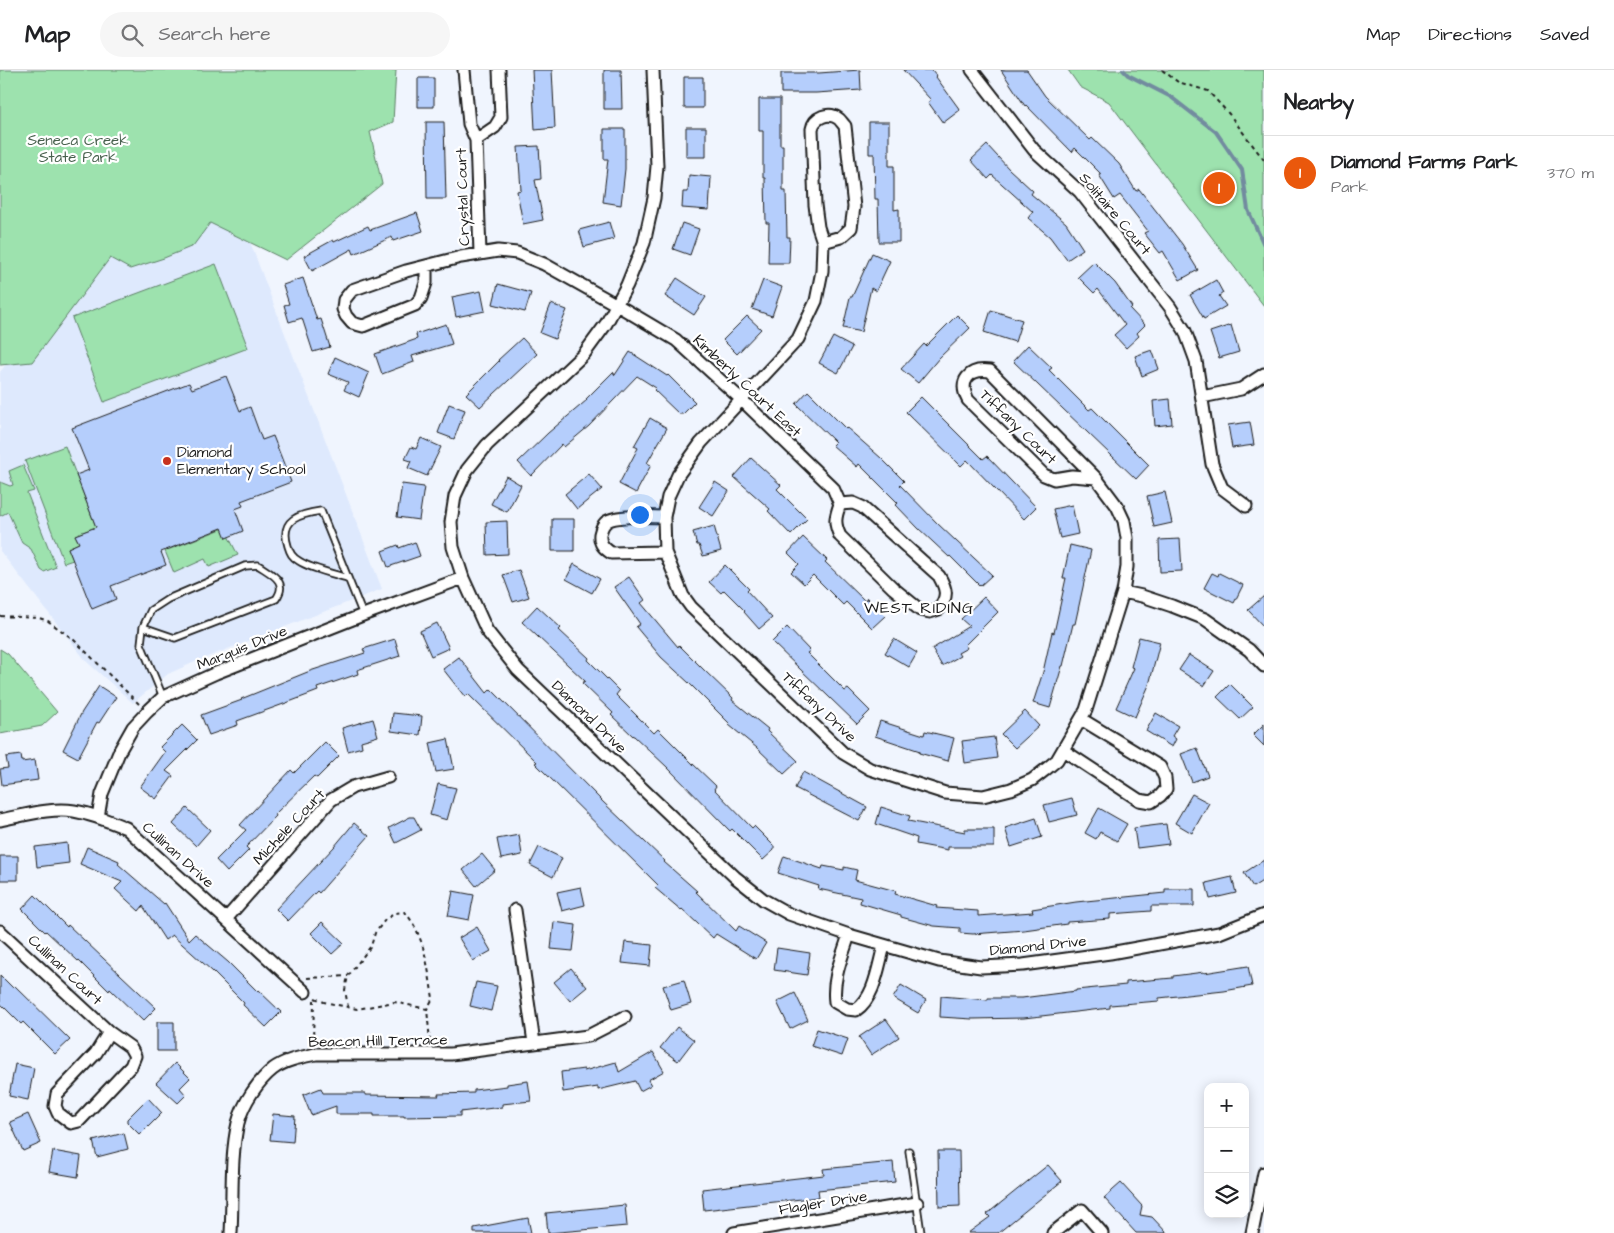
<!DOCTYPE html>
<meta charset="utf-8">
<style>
:root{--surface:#fff;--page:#f6f6f6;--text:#202124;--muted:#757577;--line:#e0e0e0;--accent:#ea580c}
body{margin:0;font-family:"Architects Daughter",sans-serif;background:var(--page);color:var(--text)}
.controls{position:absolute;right:15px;bottom:15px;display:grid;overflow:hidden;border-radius:10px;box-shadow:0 2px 12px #0003}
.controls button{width:45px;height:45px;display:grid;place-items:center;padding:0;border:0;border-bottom:1px solid var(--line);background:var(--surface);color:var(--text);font:25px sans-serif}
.you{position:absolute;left:639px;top:444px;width:18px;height:18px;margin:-12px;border:4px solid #fff;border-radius:50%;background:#1a73e8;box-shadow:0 0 0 8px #1a73e833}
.badge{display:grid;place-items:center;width:32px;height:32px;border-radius:50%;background:var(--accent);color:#fff;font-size:16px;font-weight:700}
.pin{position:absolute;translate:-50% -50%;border:2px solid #fff;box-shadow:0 1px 5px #0006}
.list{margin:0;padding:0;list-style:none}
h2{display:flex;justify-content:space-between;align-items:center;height:65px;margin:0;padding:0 20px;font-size:21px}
h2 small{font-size:16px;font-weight:400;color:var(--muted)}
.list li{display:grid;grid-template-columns:32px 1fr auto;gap:15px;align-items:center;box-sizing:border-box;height:75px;padding:0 20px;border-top:1px solid var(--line)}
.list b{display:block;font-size:19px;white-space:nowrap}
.list p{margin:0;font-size:16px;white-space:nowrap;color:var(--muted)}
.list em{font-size:16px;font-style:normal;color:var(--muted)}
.icon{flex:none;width:28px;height:28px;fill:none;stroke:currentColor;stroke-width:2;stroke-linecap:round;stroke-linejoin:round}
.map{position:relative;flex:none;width:1264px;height:1163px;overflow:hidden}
header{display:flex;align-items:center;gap:30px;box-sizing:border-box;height:70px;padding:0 25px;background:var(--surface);border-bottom:1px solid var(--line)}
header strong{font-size:24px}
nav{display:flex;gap:28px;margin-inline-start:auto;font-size:18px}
.search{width:350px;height:45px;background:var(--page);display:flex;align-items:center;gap:12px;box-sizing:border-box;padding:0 18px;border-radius:28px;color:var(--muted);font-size:19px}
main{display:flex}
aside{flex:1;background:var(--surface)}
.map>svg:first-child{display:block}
.built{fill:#dee9fd}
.green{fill:#9de2ae;stroke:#5c7f65}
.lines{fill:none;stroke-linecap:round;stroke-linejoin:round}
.stream{stroke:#728b9f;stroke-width:4}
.building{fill:#b5cefc;stroke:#1c1c1c}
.service-casing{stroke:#1c1c1c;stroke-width:9}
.minor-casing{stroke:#1c1c1c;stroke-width:15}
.path{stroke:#1c1c1c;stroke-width:2;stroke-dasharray:4 4;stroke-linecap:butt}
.service{stroke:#fff;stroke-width:5.5}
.minor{stroke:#fff;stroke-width:11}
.poi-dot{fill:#c8321e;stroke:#fff;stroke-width:2}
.labels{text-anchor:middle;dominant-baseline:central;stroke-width:4.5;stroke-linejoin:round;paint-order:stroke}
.park-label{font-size:15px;fill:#49614f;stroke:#fff}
.street-label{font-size:15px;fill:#1c1c1c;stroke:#fff}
.poi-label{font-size:15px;fill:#1c1c1c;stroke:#fff;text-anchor:start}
.neighbourhood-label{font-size:16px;letter-spacing:1px;fill:#1c1c1c;stroke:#fff}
</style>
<header>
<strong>Map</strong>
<div class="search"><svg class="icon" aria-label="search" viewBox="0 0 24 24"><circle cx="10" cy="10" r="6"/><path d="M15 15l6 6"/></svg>Search here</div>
<nav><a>Map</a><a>Directions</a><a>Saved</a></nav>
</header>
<main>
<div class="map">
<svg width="1264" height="1163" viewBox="0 0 1264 1163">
<rect width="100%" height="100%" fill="#f0f5fe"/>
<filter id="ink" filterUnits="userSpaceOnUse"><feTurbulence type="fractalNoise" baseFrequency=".02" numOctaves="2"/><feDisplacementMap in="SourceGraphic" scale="10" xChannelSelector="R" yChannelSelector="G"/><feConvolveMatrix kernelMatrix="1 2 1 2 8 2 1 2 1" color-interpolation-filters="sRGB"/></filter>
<g filter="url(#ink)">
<path class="built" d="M172 83 239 143 382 519 197 591 168 604 133 633 87 592 0 481V302Z"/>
<path class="green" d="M0 0H396L393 52 370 62 382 114 286 190 210 153 193 176 164 188 130 199 110 188 32 292 0 295Z
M1068 0H1264V236L1109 32 1080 17Z
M216 194 248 278 104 332 72 248Z
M65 376 96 457 75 465 79 473 68 478 73 490 64 493 25 391Z
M23 395 34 421 27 423 56 497 44 502 41 500 31 479 22 473 8 442 0 446V412L10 416 13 415 9 401Z
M224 458 238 485 209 497 205 489 174 503 165 481Z
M0 579 8 584 57 642 42 656 0 664Z"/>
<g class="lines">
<path class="stream" d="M1123 0 1128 5 1171 27 1216 62 1242 100 1248 140 1264 175"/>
</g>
<path class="building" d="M532 0H552L555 58 535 60Z
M604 0H621L622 39H604Z
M860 0 861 20 816 23H781V3H819Z
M903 0H932L937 6 936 7 960 40 943 53 928 32 931 30Z
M1001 0H1027L1045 26 1090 70 1092 68 1119 94 1136 121 1139 119 1182 174 1198 200 1180 210 1163 181 1160 183 1144 163 1148 161 1120 125 1114 129 1099 105 1101 104 1075 78 1072 82 1026 35 1025 36Z
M684 7H703V38H684Z
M418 8H434V37H418Z
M759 29H780V75H783V121H786L787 167H790L789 193H768L769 153H766L765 108H763V61H759Z
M426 52H444L446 129H427Z
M869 52H889V96H894V140L899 139V172H879L878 129H875L874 84H869Z
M686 57H706V87H686Z
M604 59H625V99L621 135 603 132 608 89H604Z
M987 75 1009 99 1033 121 1031 124 1066 153 1083 179 1067 190 1050 167 1028 148 1033 142 992 105 988 109 971 90Z
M539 76 541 109 535 110 543 150 523 154 517 121 521 120 518 77Z
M689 105 711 107 709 140 682 138 683 122H688Z
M417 143 423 161 393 171 392 167 354 184 352 179 312 201 304 186 333 170 334 172 368 156 370 160Z
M609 152 614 169 584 177 579 160Z
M682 153 699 159 690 185 673 179Z
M872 183 890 191 876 221 871 218 861 262 843 258 850 227H852Z
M1094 192 1115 213 1132 237 1130 239 1145 255 1137 263 1139 266 1126 278 1114 265 1125 255 1098 219 1094 223 1078 207Z
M303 208 317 250 321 249 330 277 313 282 302 248 289 252 284 235 289 234 283 215Z
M677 208 706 227 694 245 665 226Z
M763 210 782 217 772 246 752 239Z
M1216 210 1223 223 1219 226 1226 236 1204 249 1190 225Z
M498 214 531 223 525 242 493 234Z
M481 221 485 241 456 247 452 227Z
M551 234 567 240 555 269 540 263Z
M991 240 1022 250 1015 272 984 262Z
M957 245 970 258 939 288 918 313 901 299 924 274 926 276Z
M747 246 761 259 737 284 723 270Z
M446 254 452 274 412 286 414 292 382 304 375 284 417 269 416 264Z
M1231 255 1239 282 1219 288 1210 262Z
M833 267 852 277 838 303 819 293Z
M522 268 537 284 480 337 466 324 499 291 498 290Z
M1028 275 1052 298 1049 300 1089 340 1092 338 1149 395 1136 409 1013 291Z
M1152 280 1159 299 1142 306 1135 286Z
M630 282 667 306 668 305 695 332 683 344H679L654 320 656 318 637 306 589 356 564 377 562 374 531 406 518 392 548 363 587 330 586 329 613 302 615 305Z
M335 287 369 303 359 327 344 320 348 312 328 304Z
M226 306 240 341 250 337 262 370 273 366 291 412 241 431 243 436 235 439 243 461 226 468 222 458 161 482 166 495 111 516 116 529 92 539 68 478 79 473 75 465 96 457 76 405 89 400 72 358 189 313 192 319Z
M808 321 846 359 847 358 881 388 904 411 900 415 938 454 992 505 980 516 950 486 949 487 918 458 896 435 898 433 859 394 857 397 832 375 835 372 796 334Z
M921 327 983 389 987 386 1036 437 1024 449 967 390 961 396 906 342Z
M1170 329 1172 354 1155 356 1153 331Z
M449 334 465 340 454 369 438 363Z
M650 348 667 358 647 393 651 395 636 423 619 414 638 378 634 376Z
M1250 352 1254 375 1232 378 1228 355Z
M421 368 441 377 427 406 408 398 411 391 405 389 411 377 416 379Z
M751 388 781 415 777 419 807 449 791 465 768 441 770 439 734 407Z
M589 404 602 419 577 439 565 424Z
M506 406 521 415 507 442 491 434Z
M715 412 729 421 713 446 699 437Z
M402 414 424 417 419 450 397 447Z
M1165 422 1172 453 1154 457 1147 426Z
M1072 435 1078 464 1060 468 1053 439Z
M552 449H574V481H552Z
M507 451 508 484 487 485 486 452Z
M714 456 721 481 703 486 699 475H697L693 462Z
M803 467 827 490 825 492 865 531 867 528 885 546 872 558 846 532 843 535 813 505 804 514 791 502 799 494 788 483Z
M1180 469 1182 501 1160 502 1159 470Z
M415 472 420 486 388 497 382 481 398 475 399 478Z
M1070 475 1091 480 1075 554H1073L1063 596H1062L1050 638 1033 633 1043 602 1052 562 1054 563 1066 508H1063Z
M574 494 600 509 592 523 566 509Z
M725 495 749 519 747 521 772 548 759 559 744 542 745 541 724 520 721 523 709 512Z
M519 500 529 527 513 532 503 505Z
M1212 503 1218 506 1219 503 1243 515 1234 533 1204 518Z
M629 507 645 530 641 533 678 577 679 575 704 600 733 628 732 630 768 659 767 661 798 691 784 704 757 678 729 655 730 654 689 613 661 587 636 557 640 554 614 517Z
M1264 526V557L1248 540Z
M984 527 998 542 965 575 967 578 958 583 960 586 942 596 932 579 969 556 961 549Z
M537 536 561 558 559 560 589 588 588 590 619 621 616 625 654 663 658 659 693 694 716 716 714 719 752 758 754 756 774 776V780L763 790 732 759 730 761 667 697 634 666H633L611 645 613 643 582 613 585 611 522 552Z
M437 553 449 578 431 586 420 561Z
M787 557 810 581 807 583 845 621 848 619 870 641 857 654 772 572Z
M1139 567 1160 572 1149 615 1135 647 1116 638 1134 598 1131 597Z
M395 569 400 586 357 600 358 604 317 618 318 621 289 632 237 651 238 655 209 665 201 645 242 630 241 629 310 601 365 583 363 579Z
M894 569 917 583 909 597 885 583Z
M1189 585 1214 601 1204 616 1179 600Z
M459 587 487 623 491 619 603 732 665 791 664 792 697 821 696 822 736 861 739 856 766 873 756 889 716 864 713 868 682 839 681 840 655 818 658 815 535 693 537 692 468 624 465 627 443 599Z
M1230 614 1253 637 1240 649 1217 627Z
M99 616 116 627 99 653 97 652 78 688 63 680 82 642Z
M1025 641 1039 656 1015 678 1001 664Z
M393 643 422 646 420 665 391 661Z
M1156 643 1178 656 1172 666 1176 669 1172 677 1146 661Z
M373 649 378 666 361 671 362 677 348 681 342 658Z
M880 651 924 665 925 661 954 668 948 691 919 683 920 681 875 666Z
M1264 654V676L1253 665Z
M182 655 197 670 166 701 173 706 156 729 140 717 165 682 160 677Z
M994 667 997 688 965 693 962 671Z
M448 669 454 699 436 702 430 673Z
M325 672 339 686 317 708 314 706 275 744 276 746 246 777 249 780 227 802 216 790 246 760 240 755 291 700 294 703Z
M1197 678 1208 706 1192 712 1181 684Z
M21 685 22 692 35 690 38 710 2 715 0 699 8 698 6 687Z
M803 702 867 737 859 751 795 718Z
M438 714 456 718 447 750 430 745Z
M1192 724 1209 733 1192 763 1175 753Z
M1072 728 1077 745 1049 752 1044 735Z
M881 737 910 746 908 751 965 762V759H994V777H948V780L916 774 917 768 876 754Z
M187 738 210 760 196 776 173 754Z
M1099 738 1127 754 1117 771 1100 762 1096 769 1085 763Z
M410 747H414L421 760 396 773 389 758Z
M1036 748 1042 767 1011 777 1005 758Z
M354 753 369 766 319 823 317 821 288 851 276 839 334 777Z
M1166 754 1169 774 1137 778 1134 758Z
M519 765 522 785 501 789 497 769Z
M67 773 69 793 37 797 35 777Z
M87 777 119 791 118 794 164 834 165 833 189 870 195 864 228 892 257 921 258 920 281 942 266 957 243 935 244 933 212 901 172 865 165 870 143 836 139 841 115 819 122 812 80 794Z
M539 777 562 788 553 807 530 795Z
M482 784 495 800 476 816 463 800Z
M0 786H18V810H0Z
M784 786 822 799 823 796 844 800V797L857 800 855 810 896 821 895 824 937 836 936 838 978 841V846L1033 842 1032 839 1076 832 1165 823V819H1194V836H1151V841L1110 844V849L1067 852V854L1024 860 973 864 960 863V858L934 856 901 847V845L860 833 861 828 818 819 819 816 778 803Z
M1264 790V810L1253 817 1244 803Z
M1232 807 1236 823 1210 829 1206 813Z
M581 817 585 835 562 841 557 822Z
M453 821 474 825 469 850 448 846Z
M35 825 67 857 68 855 156 938 143 951 110 919 109 921 78 890V891L46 861 45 862 22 839Z
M322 852 344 873 332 884 311 863Z
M554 852 576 855 573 881 551 879Z
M477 857 491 881 473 891 459 868Z
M625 872 652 875 650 896 622 893Z
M777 878 810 883 807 905 774 900Z
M1248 896 1252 916 1224 921 1159 928V931L1110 935V938L1024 948 972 949 940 947 941 926 988 930V928H1022L1076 921V920L1126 915V912L1173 908V906L1204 902V903Z
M571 898 587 917 570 931 554 912Z
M0 905 13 918 15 916 70 970 55 984 23 952 21 954 0 933Z
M684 910 691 934 671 940 663 916Z
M476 912 497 916 491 941 470 936Z
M901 915 926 930 918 943 893 928Z
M795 923 808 950 790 959 777 932Z
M886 949 899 967 871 985 859 967Z
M157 952H174V981H157Z
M677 957 694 970 678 991 660 978Z
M817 959 848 969 842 986 811 976Z
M653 982 664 1001 648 1010 651 1015 640 1021 635 1011 598 1020V1017L563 1022 561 1002 584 999V1001L616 992 619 1002Z
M175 993 190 1008 180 1018 186 1025 178 1033 156 1013Z
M15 994 34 998 28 1030 9 1026Z
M528 1011 531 1031 502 1034V1037L460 1042V1046L404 1047V1046H374V1044H336V1036L311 1045 303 1025 321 1018 323 1023H365V1025L439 1026 438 1024 474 1023V1020L507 1016V1014Z
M148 1028 162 1043 140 1065 127 1052V1049Z
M28 1044 41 1073 23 1081 10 1052Z
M273 1044 295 1046 293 1072 270 1070Z
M124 1063 128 1079 97 1087 93 1071Z
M53 1081 81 1086 78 1107 49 1102Z
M938 1081H959L960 1136 939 1137Z
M893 1092 895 1112 818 1120 819 1127 704 1140 702 1119 824 1105 823 1099Z
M1048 1095 1062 1111 998 1163H968L990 1147 987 1144Z
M1121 1113 1142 1136 1140 1145 1152 1147 1167 1163H1136L1104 1128Z
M625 1135 627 1156 548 1163 546 1143Z
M528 1148 531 1163H474V1158Z"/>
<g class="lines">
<g class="service-casing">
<path id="service" d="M347 508C334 504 309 498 299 491 292 487 290 483 288 476 279 449 300 444 321 441L363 545
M143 557 175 568 276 529C289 511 271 504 258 495L245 496 168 529 151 540 143 557 141 574 163 627
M909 1081 921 1163"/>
</g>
<g class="minor-casing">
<path id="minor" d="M464 0 469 54 476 70 480 183
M653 0 657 96 654 128 644 173 627 215 606 254 584 284 487 375 467 400 455 426 451 452 453 477 463 508 487 561 518 600 735 807 764 830 789 844 849 865 939 891 981 897 1023 895 1110 883 1219 863 1264 845
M972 0 1034 80 1080 122 1170 237 1185 261 1196 291 1212 394 1222 418 1246 436
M476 70 495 57 501 47 499 0
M823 172 841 167 851 158 854 137 845 56C843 54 841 51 839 49 829 41 814 47 812 59L815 135 818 157 823 172 822 201 816 231 798 269 701 373 678 405 668 427 664 447 665 482 683 526 691 537 843 683 870 699 945 723 983 726 1011 719 1032 710 1045 700 1057 690 1086 640 1123 522 1127 497V468L1124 451 1117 436 1096 408 990 301C969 298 958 311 968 330L1044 405 1054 409 1072 406 1096 408
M426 196V213L421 228 415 235 363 256 352 253 346 246 343 239 344 230 352 220 406 201 461 187 498 181 517 183 544 194 617 235 676 270 742 330 833 418 840 434C835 448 834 453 840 466L893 518 920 540 930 542 939 539C948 526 947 520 939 506L862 437 853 433 840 434
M1202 327 1241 319 1264 304
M664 447C651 447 613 444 605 453 602 456 601 460 600 464 599 474 604 478 611 483L665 482
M1123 522 1142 526 1172 536 1205 549 1249 580 1264 596
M1063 680 1139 730 1151 732 1160 726 1166 719 1165 708 1160 697 1081 649
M98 747 102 724 120 680 133 657 147 642 163 627 216 603 363 545 463 508
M0 750C22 746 52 737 74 741 92 744 109 751 126 758L305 922
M515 840 534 973
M226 849 331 730 353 717 388 707
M0 861 109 962 130 977 135 986 131 996 79 1051 71 1053 58 1043 55 1036 57 1024 96 983 109 962
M849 865C842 887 832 909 835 932L847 939 856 940C875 927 878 897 884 876
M231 1163C233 1128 230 1087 238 1053 243 1033 258 1011 273 999 285 990 302 987 316 984H451L588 966 625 947
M734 1163 917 1133
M1053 1163 1082 1140 1102 1163
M1252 1163 1264 1103"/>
</g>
<path class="path" d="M1162 0 1178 12 1208 21 1229 44 1264 90
M0 546 39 548 48 551 73 569 139 634
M307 908 348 906
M315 928 324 932 357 939 394 932 427 939 430 972
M348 937 345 920 348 906 371 876 375 863 385 850 395 843 405 842C425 866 428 899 433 928L427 939
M313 973 314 930"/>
<use href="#service" class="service"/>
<use href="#minor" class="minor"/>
</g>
</g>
<circle class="poi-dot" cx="167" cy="391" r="5"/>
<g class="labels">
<g class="park-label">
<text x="78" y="70">Seneca Creek<tspan x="78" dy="17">State Park</tspan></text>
</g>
<g class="street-label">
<text transform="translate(463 127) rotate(-92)">Crystal Court</text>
<text transform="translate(1115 144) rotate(50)">Solitaire Court</text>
<text transform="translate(747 316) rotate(43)">Kimberly Court East</text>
<text transform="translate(1018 357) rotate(44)">Tiffany Court</text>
<text transform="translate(242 578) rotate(-22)">Marquis Drive</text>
<text transform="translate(819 637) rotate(43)">Tiffany Drive</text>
<text transform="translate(589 647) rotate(44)">Diamond Drive</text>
<text transform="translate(289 757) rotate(-47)">Michele Court</text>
<text transform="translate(178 785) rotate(42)">Cullinan Drive</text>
<text transform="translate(1038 876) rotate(-6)">Diamond Drive</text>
<text transform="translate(65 900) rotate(43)">Cullinan Court</text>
<text transform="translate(378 971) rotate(-1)">Beacon Hill Terrace</text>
<text transform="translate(823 1133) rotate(-9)">Flagler Drive</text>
</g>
<g class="poi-label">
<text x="177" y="382">Diamond<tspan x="177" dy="17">Elementary School</tspan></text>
</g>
<g class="neighbourhood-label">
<text x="919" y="538">WEST RIDING</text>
</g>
</g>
</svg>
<div class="controls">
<button>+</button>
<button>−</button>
<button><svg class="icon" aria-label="layers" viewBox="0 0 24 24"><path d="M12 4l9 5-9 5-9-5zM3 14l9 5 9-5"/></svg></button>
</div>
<div class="you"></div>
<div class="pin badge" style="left:1219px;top:118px">1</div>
</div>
<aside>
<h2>Nearby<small></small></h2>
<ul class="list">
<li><span class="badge">1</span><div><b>Diamond Farms Park</b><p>Park</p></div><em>370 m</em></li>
</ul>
</aside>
</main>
